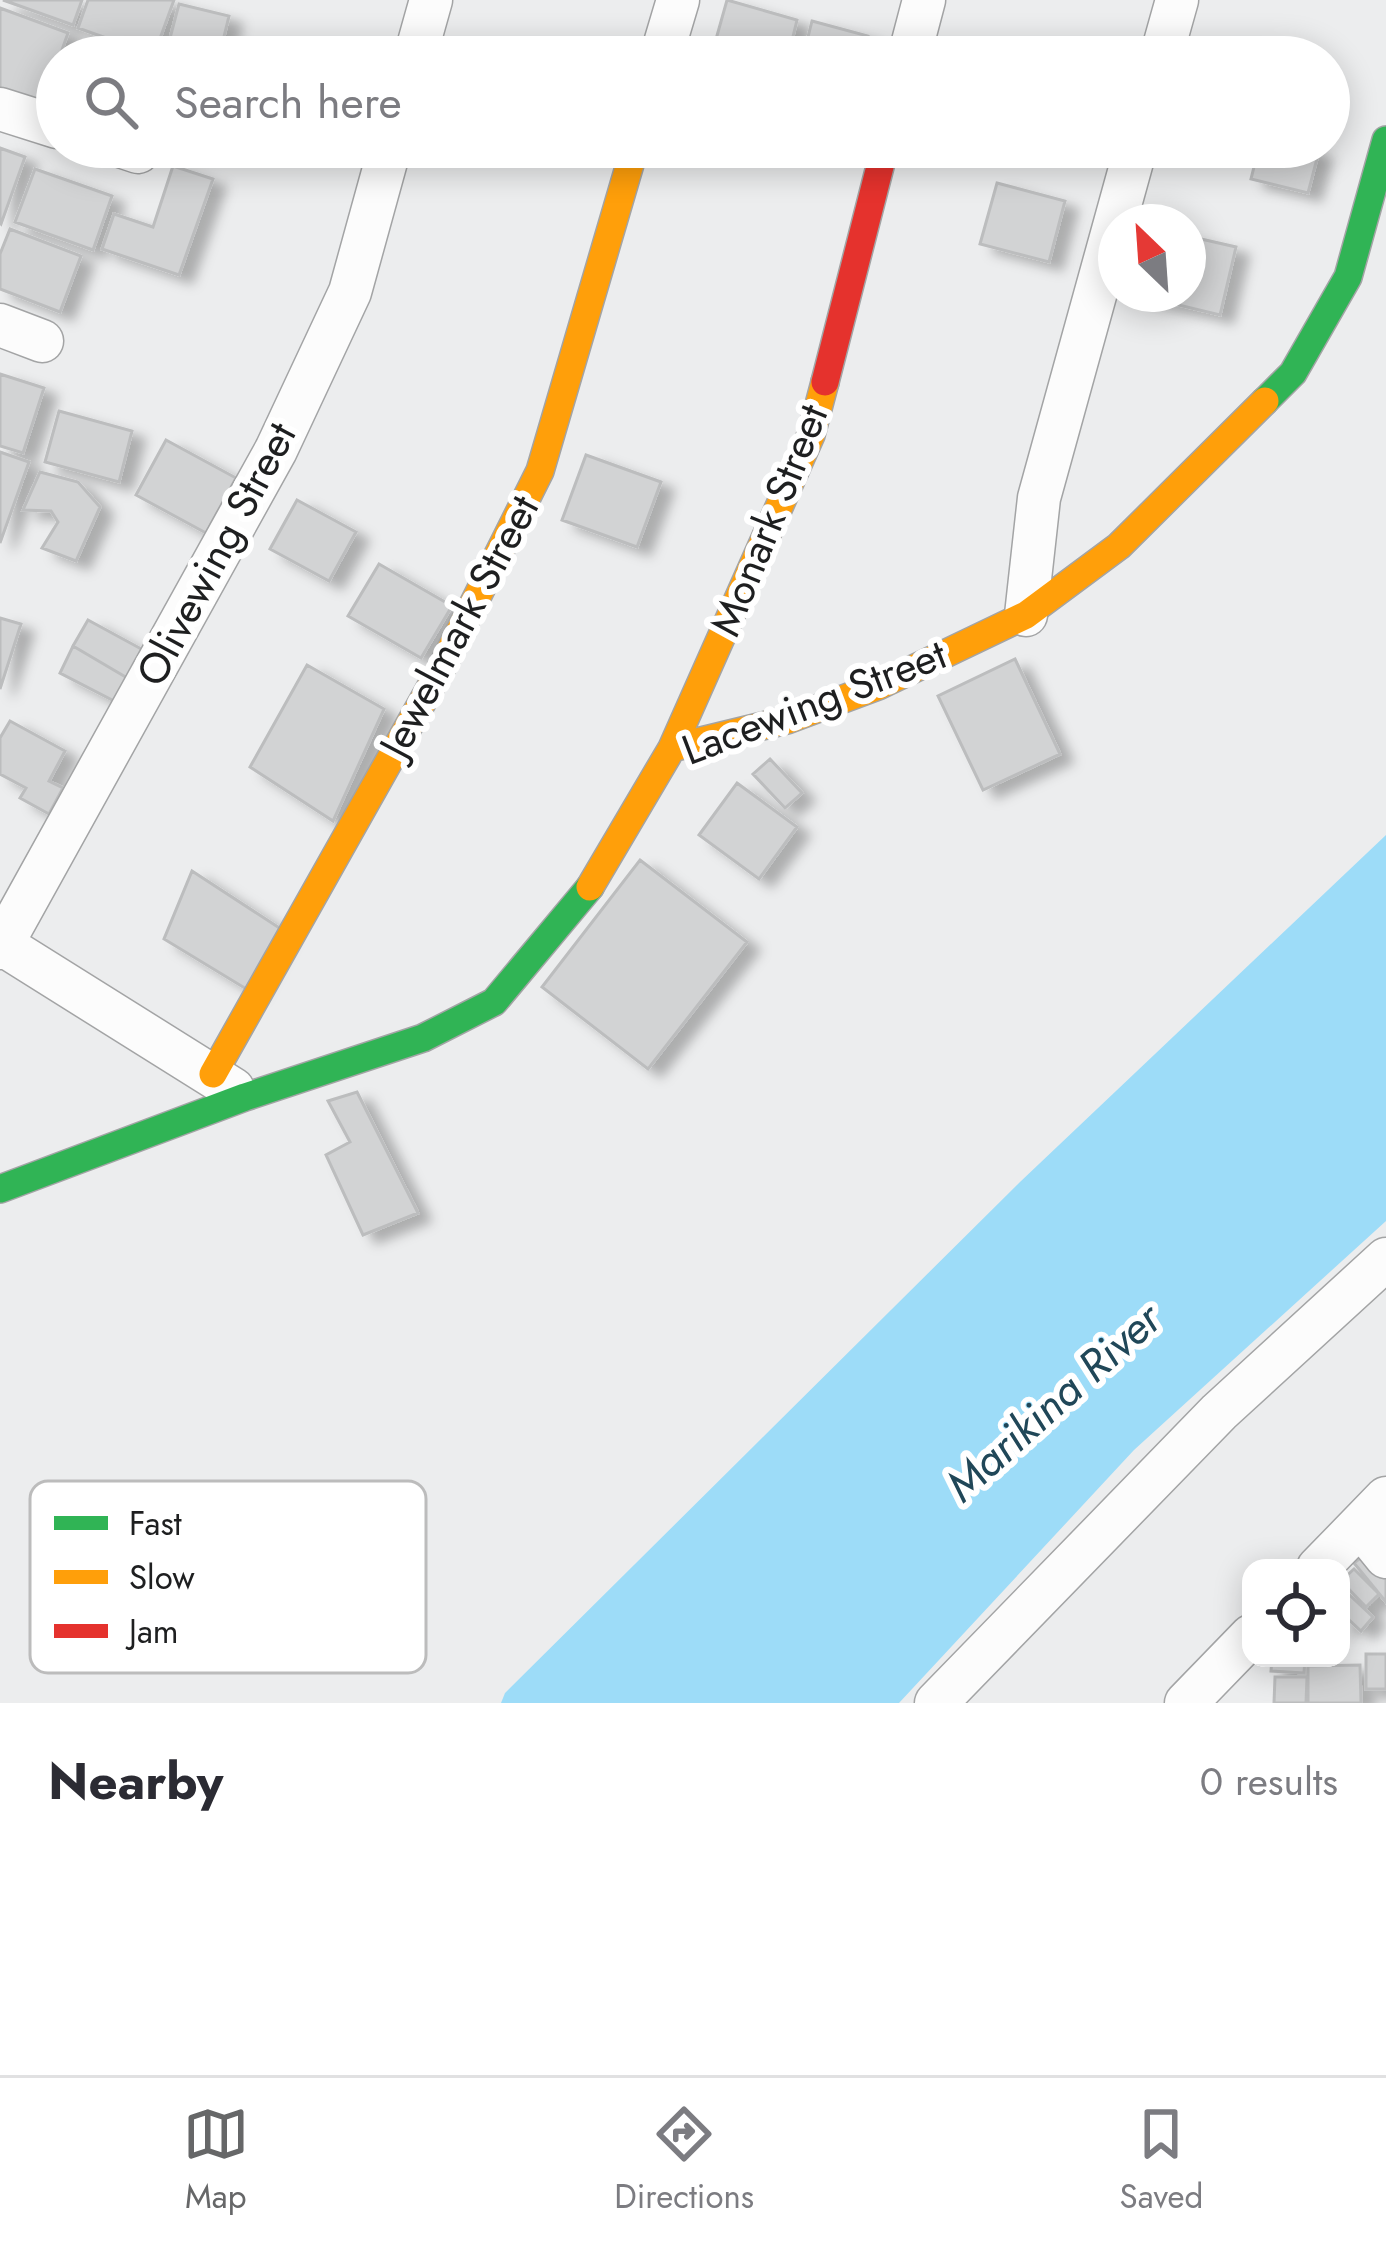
<!DOCTYPE html>
<style>
:root{--surface:#fff;--page:#f7f7f7;--text:#2b2b33;--muted:#7c7c81;--line:#e1e1e2;--accent:#666768}
body{margin:0;font-family:Jost,sans-serif;background:var(--page);color:var(--text)}
.controls{position:absolute;right:36px;bottom:36px;display:grid;overflow:hidden;border-radius:24px;box-shadow:0 6px 30px #0003}
.controls button{width:108px;height:108px;display:grid;place-items:center;padding:0;border:0;border-bottom:3px solid var(--line);background:var(--surface);color:var(--text);font:60px sans-serif}
.compass{position:absolute;left:1098px;top:204px;width:108px;height:108px;border-radius:50%;background:var(--surface);box-shadow:0 6px 30px #0003;rotate:335deg}
.list{margin:0;padding:0;list-style:none}
h2{display:flex;justify-content:space-between;align-items:center;height:156px;margin:0;padding:0 48px;font-size:51px}
h2 small{font-size:39px;font-weight:400;color:var(--muted)}
.icon{flex:none;width:66px;height:66px;fill:none;stroke:currentColor;stroke-width:2;stroke-linecap:round;stroke-linejoin:round}
.map{position:relative;flex:none;width:1386px;height:1703px;overflow:hidden}
.search{position:absolute;background:var(--surface);box-shadow:0 6px 30px #0003;left:36px;right:36px;top:36px;height:132px;display:flex;align-items:center;gap:30px;box-sizing:border-box;padding:0 42px;border-radius:66px;color:var(--muted);font-size:45px}
.sheet{height:372px;background:var(--surface)}
nav{display:flex;justify-content:space-around;align-items:center;box-sizing:border-box;height:168px;border-top:3px solid var(--line);background:var(--surface);font-size:33px;color:var(--muted)}
nav a{display:grid;justify-items:center;gap:6px}
nav .on{color:var(--accent)}
.map>svg:first-child{display:block}
.water{fill:#9ddcf8}
.building{fill:#d2d3d4;stroke:#bcbdbe;stroke-width:3;filter:url(#shadow)}
.lines{fill:none;stroke-linecap:round;stroke-linejoin:round}
.street-casing{stroke:#a3a4a5;stroke-width:45}
.fast-casing{stroke:#a3a4a5;stroke-width:30}
.slow-casing{stroke:#a3a4a5;stroke-width:30}
.jam-casing{stroke:#a3a4a5;stroke-width:30}
.street{stroke:#fcfcfc;stroke-width:42}
.fast{stroke:#30b455;stroke-width:27}
.slow{stroke:#ff9f0a;stroke-width:27}
.jam{stroke:#e5322d;stroke-width:27}
.labels{text-anchor:middle;dominant-baseline:central;stroke-width:12;stroke-linejoin:round;paint-order:stroke}
.street-label{font-size:42px;fill:#1e1f20;stroke:#fff}
.water-label{font-size:45px;font-style:italic;fill:#204758;stroke:#fff}
.key{fill:#fff;stroke:#bcbcbc;stroke-width:3}
.key-label{font-size:33px;fill:#1e1f20}
</style>
<div class="map">
<svg width="1386" height="1703" viewBox="0 0 1386 1703">
<defs>
<filter id="shadow"><feDropShadow dx="13" dy="8" stdDeviation="6" flood-color="#0004"/></filter>
</defs>
<rect width="100%" height="100%" fill="#ecedee"/>
<path class="water" d="M1386 835V1221L1134 1450 899 1703H501L505 1693 1020 1182Z"/>
<path class="building" d="M3 0H82L73 25Z
M88 0H174L154 55 78 28Z
M727 0 797 20 788 57H711Z
M179 4 229 16 219 57H165Z
M0 8 68 33 42 106 0 91Z
M812 21 868 36 864 57H803Z
M1259 147H1303L1319 151 1308 193 1251 179Z
M0 148 25 157 1 224 0 223Z
M173 166 213 179 179 275 102 249 114 214 153 227Z
M35 169 112 196 93 250 15 222Z
M997 183 1065 201 1049 262 980 244Z
M10 229 81 256 60 312 0 289V254Z
M1188 236 1236 247 1220 315 1137 295 1188 294Z
M0 374 44 388 23 453 0 446Z
M59 411 132 431 119 482 45 462Z
M166 440 236 478 206 533 136 495Z
M0 452 29 462 0 543Z
M586 455 661 482 637 547 562 520Z
M40 472 78 482 100 507 76 561 42 548 58 522 51 511 23 510Z
M297 500 356 532 329 581 270 549Z
M379 564 452 606 421 658 348 616Z
M0 618 21 624 0 689Z
M88 620 145 651 129 679 73 646Z
M73 646 129 679 116 702 60 673Z
M1015 659 1060 754 983 790 938 696Z
M307 665 384 709 333 821 250 767Z
M10 721 65 751 49 781 63 788 49 814 20 798 26 788 0 774V738Z
M770 759 802 793 785 808 753 774Z
M737 783 797 827 759 879 699 835Z
M640 860 747 942 648 1069 542 987Z
M192 871 281 929 248 990 164 939Z
M357 1092 418 1213 363 1235 326 1155 350 1142 328 1101Z
M1373 1548 1386 1563V1602L1354 1563Z
M1354 1569 1379 1594 1366 1607 1341 1581Z
M1341 1587 1373 1617 1361 1631 1349 1620 1341 1629Z
M1366 1654H1386V1689H1366Z
M1272 1658H1305L1304 1673 1271 1671Z
M1360 1665 1361 1703H1308V1666Z
M1275 1677H1307L1306 1703H1274Z"/>
<g class="lines">
<g class="street-casing">
<path id="street" d="M415 57 431 0
M661 57 678 0
M909 57 924 0
M1161 57 1177 0
M0 109 57 127
M123 147 138 152
M0 325 42 341
M1026 615 1039 498 1136 147
M0 943 233 1089
M0 948 276 450 350 292 390 147
M1360 1525 1386 1557
M1318 1568 1386 1498
M936 1703 1219 1412 1386 1259
M1186 1703 1251 1636"/>
</g>
<g class="fast-casing">
<path id="fast" d="M1265 401 1293 373 1348 277 1386 140
M0 1189 245 1097 423 1038 494 1002 590 887"/>
</g>
<g class="slow-casing">
<path id="slow" d="M672 748 787 720 878 686 1026 615 1119 546 1265 401
M590 887 672 748 811 435 825 382
M213 1074 442 667 540 471 635 147"/>
</g>
<g class="jam-casing">
<path id="jam" d="M825 382 885 147"/>
</g>
<use href="#street" class="street"/>
<use href="#fast" class="fast"/>
<use href="#slow" class="slow"/>
<use href="#jam" class="jam"/>
</g>
<g class="labels">
<g class="street-label">
<text transform="translate(769 520) rotate(-68)">Monark Street</text>
<text transform="translate(216 554) rotate(-62)">Olivewing Street</text>
<text transform="translate(459 626) rotate(-62)">Jewelmark Street</text>
<text transform="translate(814 702) rotate(-21)">Lacewing Street</text>
</g>
<g class="water-label">
<text transform="translate(1053 1402) rotate(-42)">Marikina River</text>
</g>
</g>
<rect x="30" y="1481" width="396" height="192" rx="18" class="key"/>
<rect x="54" y="1516" width="54" height="14" fill="#30b455"/>
<rect x="54" y="1570" width="54" height="14" fill="#ff9f0a"/>
<rect x="54" y="1624" width="54" height="14" fill="#e5322d"/>
<g class="key-label">
<text x="129" y="1535">Fast</text>
<text x="129" y="1589">Slow</text>
<text x="129" y="1643">Jam</text>
</g>
</svg>
<div class="controls">
<button><svg class="icon" aria-label="locate" viewBox="0 0 24 24"><circle cx="12" cy="12" r="6"/><path d="M12 2v4M12 18v4M2 12h4M18 12h4"/></svg></button>
</div>
<svg class="compass" viewBox="-18 -18 36 36"><path d="M0-13l5 13h-10z" fill="#e53935"/><path d="M0 13l5-13h-10z" fill="#7c7c81"/></svg>
<div class="search"><svg class="icon" aria-label="search" viewBox="0 0 24 24"><circle cx="10" cy="10" r="6"/><path d="M15 15l6 6"/></svg>Search here</div>
</div>
<section class="sheet">
<h2>Nearby<small>0 results</small></h2>
<ul class="list">
</ul>
</section>
<nav>
<a class="on"><svg class="icon" aria-label="map" viewBox="0 0 24 24"><path d="M3 6l6-2 6 2 6-2v14l-6 2-6-2-6 2zM9 4v14M15 6v14"/></svg>Map</a>
<a><svg class="icon" aria-label="directions" viewBox="0 0 24 24"><path d="M12 3l9 9-9 9-9-9zM9 14v-3h6M13 9l2 2-2 2"/></svg>Directions</a>
<a><svg class="icon" aria-label="saved" viewBox="0 0 24 24"><path d="M7 4h10v16l-5-4-5 4z"/></svg>Saved</a>
</nav>
